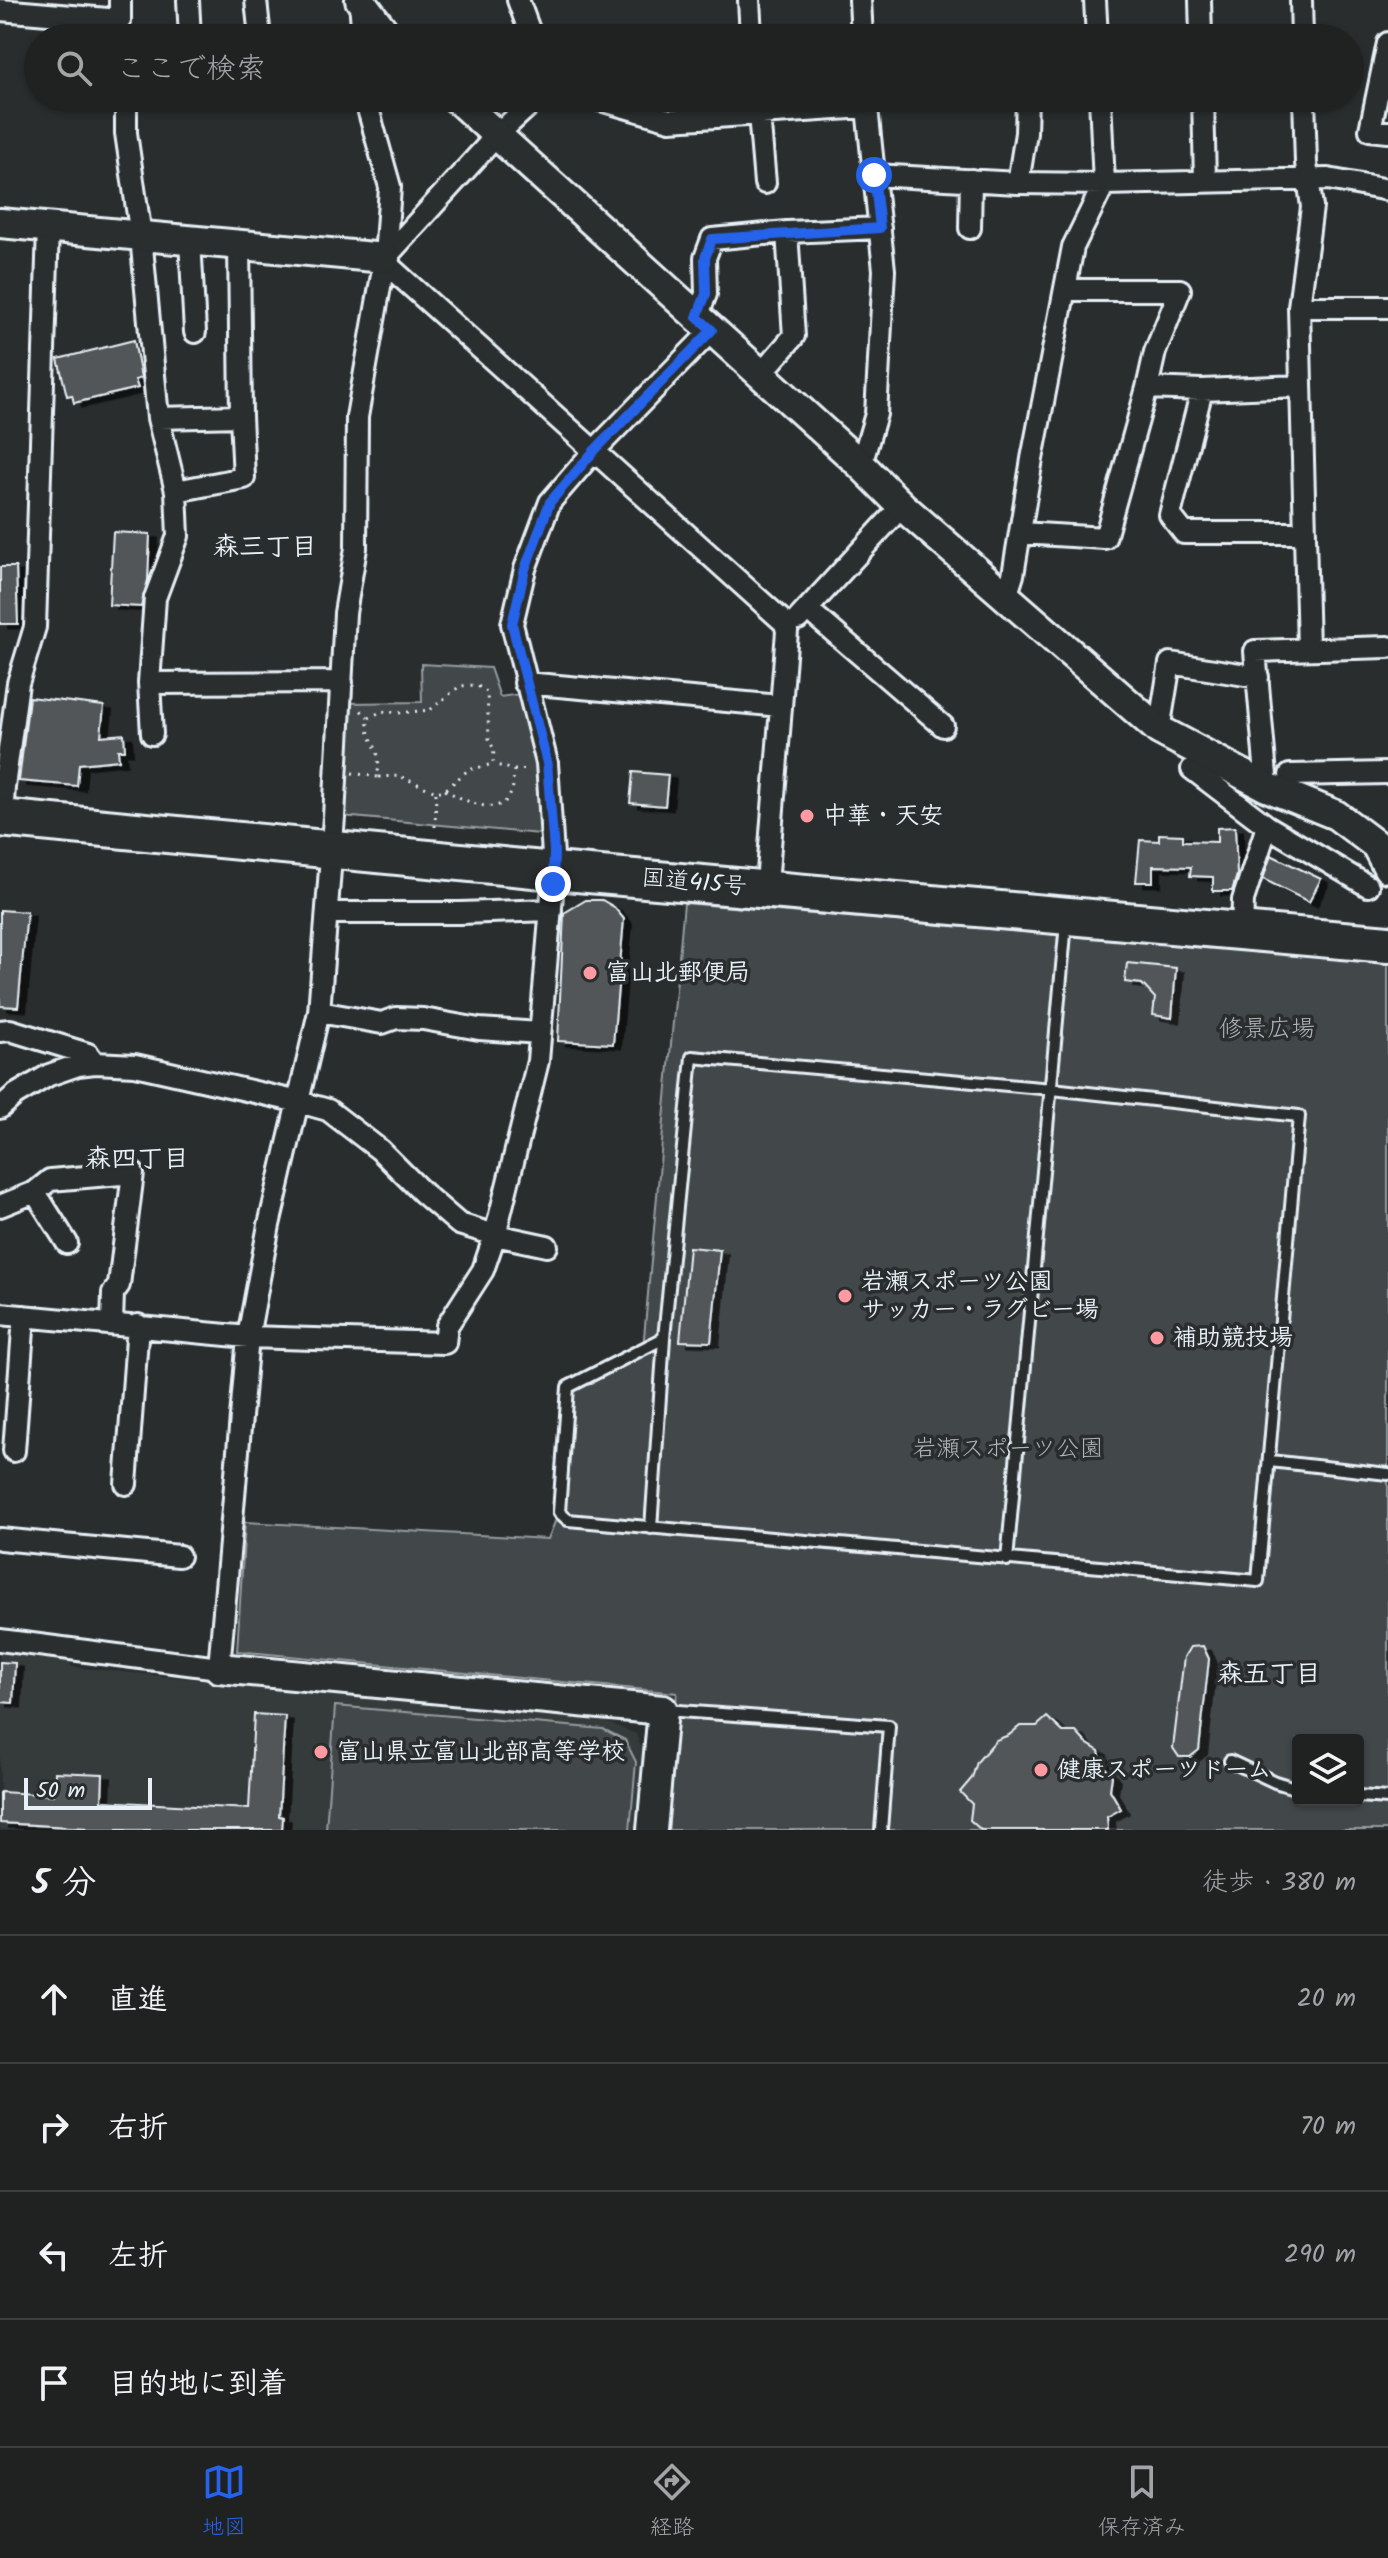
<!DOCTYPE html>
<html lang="ja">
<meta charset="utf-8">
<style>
:root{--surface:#202222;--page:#282a2a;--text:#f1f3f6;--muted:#a2a4a5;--line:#3d3f40;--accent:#2563eb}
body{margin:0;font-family:Kalam,"Klee One",sans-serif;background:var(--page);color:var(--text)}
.controls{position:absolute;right:24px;bottom:24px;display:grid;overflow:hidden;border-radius:8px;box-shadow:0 2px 6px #0004}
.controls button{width:72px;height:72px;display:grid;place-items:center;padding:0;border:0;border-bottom:2px solid var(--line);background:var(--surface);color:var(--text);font:40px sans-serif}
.scale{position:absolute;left:24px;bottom:20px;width:128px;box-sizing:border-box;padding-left:8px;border:4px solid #e8f1f8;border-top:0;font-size:22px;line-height:28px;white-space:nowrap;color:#e8f1f8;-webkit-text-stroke:6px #2a2d2e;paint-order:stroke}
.stop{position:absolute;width:24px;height:24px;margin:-18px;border:6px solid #2563eb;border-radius:50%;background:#fff}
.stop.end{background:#2563eb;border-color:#fff;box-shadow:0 2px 8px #0008}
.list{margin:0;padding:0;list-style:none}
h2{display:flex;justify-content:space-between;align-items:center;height:104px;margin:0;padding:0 32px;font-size:34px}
h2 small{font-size:26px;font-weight:400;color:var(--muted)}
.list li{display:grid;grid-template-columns:52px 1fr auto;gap:24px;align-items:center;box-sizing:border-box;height:128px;padding:0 32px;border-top:2px solid var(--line)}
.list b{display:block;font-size:30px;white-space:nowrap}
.list em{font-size:26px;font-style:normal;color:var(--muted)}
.icon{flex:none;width:44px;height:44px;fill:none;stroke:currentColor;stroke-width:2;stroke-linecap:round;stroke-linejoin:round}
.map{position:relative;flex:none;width:1388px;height:1830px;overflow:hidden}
.search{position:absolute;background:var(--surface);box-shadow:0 2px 6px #0004;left:24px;right:24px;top:24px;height:88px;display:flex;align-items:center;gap:20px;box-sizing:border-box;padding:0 28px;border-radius:44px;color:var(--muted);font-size:30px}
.sheet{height:616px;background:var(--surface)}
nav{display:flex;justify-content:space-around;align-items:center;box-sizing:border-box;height:112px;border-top:2px solid var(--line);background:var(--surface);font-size:22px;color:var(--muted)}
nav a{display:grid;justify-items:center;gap:4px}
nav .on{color:var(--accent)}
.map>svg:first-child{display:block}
.built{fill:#363a3b}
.green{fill:#424648;stroke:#959ca0;stroke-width:2;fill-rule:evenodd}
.building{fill:#535759;stroke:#e8f1f8;stroke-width:2;filter:url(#shadow)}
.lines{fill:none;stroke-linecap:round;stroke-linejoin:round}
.lane-casing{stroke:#e8f1f8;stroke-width:16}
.street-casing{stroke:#e8f1f8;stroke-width:26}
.secondary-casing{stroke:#e8f1f8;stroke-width:34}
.highway-casing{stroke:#e8f1f8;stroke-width:42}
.path{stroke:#e8f1f8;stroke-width:3;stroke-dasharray:2 6;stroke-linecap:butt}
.lane{stroke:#2a2d2e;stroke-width:10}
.street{stroke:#2a2d2e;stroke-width:20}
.secondary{stroke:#2a2d2e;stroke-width:28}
.highway{stroke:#2a2d2e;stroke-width:36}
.route{stroke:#2563eb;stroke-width:10}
.poi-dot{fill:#ff9aa2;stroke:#2a2d2e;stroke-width:3}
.labels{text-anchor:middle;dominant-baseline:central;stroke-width:7;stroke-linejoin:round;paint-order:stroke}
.poi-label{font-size:24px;font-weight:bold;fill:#e8f1f8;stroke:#2a2d2e;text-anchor:start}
.street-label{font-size:24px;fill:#e8f1f8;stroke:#2a2d2e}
.park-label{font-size:24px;fill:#aeb5ba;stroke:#2a2d2e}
.neighbourhood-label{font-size:26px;font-weight:bold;fill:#e8f1f8;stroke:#2a2d2e}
</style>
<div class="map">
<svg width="1388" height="1830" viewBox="0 0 1388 1830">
<defs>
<filter id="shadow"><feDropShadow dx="8" dy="4.5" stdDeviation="0" flood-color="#0009"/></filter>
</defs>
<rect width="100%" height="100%" fill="#2a2d2e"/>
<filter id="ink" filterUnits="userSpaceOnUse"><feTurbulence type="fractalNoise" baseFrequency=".0125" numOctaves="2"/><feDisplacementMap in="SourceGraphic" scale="16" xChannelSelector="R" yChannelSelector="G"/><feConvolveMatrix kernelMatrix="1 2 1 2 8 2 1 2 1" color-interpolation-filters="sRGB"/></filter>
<g filter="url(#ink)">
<path class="built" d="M0 1649 64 1655 72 1667 601 1720 636 1734 649 1770 643 1830H0Z"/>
<path class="green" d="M421 664 490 668 500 697 520 694 537 764 543 829 540 834 342 816 348 703 422 702Z
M684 903 1035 933 1092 938 1093 936 1388 959V1830H662L677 1693 237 1651 245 1522 548 1539 559 1512 568 1387 643 1348ZM1298 1740H1358V1800H1298Z
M335 1706 603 1729 625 1740 636 1762 630 1830H326Z"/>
<path class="building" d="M134 340 141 378 135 380 138 388 74 403 72 395 67 396 58 359Z
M113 532 150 534 148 580 141 607 109 605Z
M0 567H16L18 624H0Z
M29 697 104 706 101 736 124 734 125 750H118L119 760 79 764 77 786 19 781Z
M633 772 668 775 665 806 630 803Z
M1235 827 1237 875 1232 891H1213V877L1190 876 1191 867 1153 866V882H1136L1140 840 1159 841V834L1183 835V841L1217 842V828Z
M1271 855 1321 879 1309 902 1263 879Z
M586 900H602L614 907 624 919 613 1044 558 1041 564 913Z
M0 910 27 912 18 1007 0 1006Z
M1127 963 1176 968 1172 1018 1153 1015 1155 998 1142 984 1125 982Z
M689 1247 720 1250 711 1342 680 1341Z
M1203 1646 1209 1659 1199 1750 1190 1757H1179L1173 1748 1184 1657 1190 1647Z
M0 1662 15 1663 13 1703 0 1702Z
M254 1714 285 1716 279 1816 283 1817 282 1830H85L86 1828 0 1823V1792L54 1795 55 1772 103 1774 102 1801 249 1809Z
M1047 1717 1063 1732H1076L1086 1743 1099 1751 1102 1764 1112 1776 1110 1790 1121 1809 1107 1817 1108 1830H981L970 1820 972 1804 960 1792 972 1778 977 1762 996 1740 1009 1735 1020 1726H1037Z"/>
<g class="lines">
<g class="lane-casing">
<path id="lane" d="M692 1057 1052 1089 1299 1116 1258 1581 568 1520 559 1512 568 1387 664 1338Z
M1270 1461 1388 1474
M651 1528 664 1338
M1007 1560 1066 923
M665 1710 889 1726 881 1830
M1230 1761 1275 1782 1298 1789
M1358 1796 1388 1798"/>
</g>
<g class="street-casing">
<path id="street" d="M188 0 190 38
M256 0 260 38
M518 0 532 38
M749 0 751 36
M860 0 862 38
M1095 0 1097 38
M1200 0 1201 38
M1301 0 1302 38
M360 2 363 38
M0 10 120 20V0
M1388 43 1370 130 1388 132
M126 98V133L141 236 158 418 241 416 239 244
M593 98 670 120 866 107
M1203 98 1205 181
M1304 98 1306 163 1312 207 1299 307 1308 649
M759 114 765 183
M874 175 1018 183 1104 184 1328 179 1388 190
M1018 183 1026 133 1027 98
M970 228 971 180
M787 232 880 228
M190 240 195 332
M385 258 391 268 785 623 787 631 768 872
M385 258 497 135 537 98
M1299 307H1388
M697 317 706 294 705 258 712 239 787 232 794 336 761 374
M1147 388 1202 390 1170 515 1184 533H1304
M1202 390 1301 386
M158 418 176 491 244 478 241 416
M861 465 876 414 884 270 866 98
M1020 533 1105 538 1147 388 1155 352 1180 290H1066
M1006 597 1013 575 1032 459 1073 247 1104 184 1100 98
M807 609 943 726
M798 619 902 506
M149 683 342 682
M525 683 781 706
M1159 730 1170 663 1258 677
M152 734 149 683 155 598 178 536 176 491
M1192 769 1267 826 1368 886
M1290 775 1388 773
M1267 787 1255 651 1388 647
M2 818 4 787 18 683 35 627 48 228
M328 913H460L551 910
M1242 932 1243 900 1267 826
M319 1012 382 1023 396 1018 423 1019 479 1029 540 1033
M0 1031 10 1030 88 1054 95 1063
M0 1108 15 1095 49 1075 78 1065 95 1063 135 1065 299 1102 328 1110 380 1150 423 1193 459 1224 495 1235 538 1061 554 871 547 763 512 624 525 569 550 502 594 451 712 330
M0 1206 35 1192
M67 1243 35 1192 50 1180 133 1173 119 1285 113 1293 112 1323
M0 1314 248 1337 445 1343 447 1326 483 1270 495 1235 547 1246
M14 1451 24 1316
M126 1484 138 1325
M0 1539 179 1556
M0 1640 219 1668 248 1337 269 1225 319 1012 334 817 345 613 356 548 357 417 385 258 390 187 365 98"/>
</g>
<g class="secondary-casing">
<path id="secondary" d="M360 0 389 38
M456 98 861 465 902 506 1159 730 1267 787 1336 815 1376 845 1388 868
M0 223 385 258
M219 1668 663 1710 652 1830"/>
</g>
<g class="highway-casing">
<path id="highway" d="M0 818 554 871 1388 944"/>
</g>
<path class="path" d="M369 718 382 711 399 713 430 710 460 686 476 685 487 692 489 739 494 750 493 764 468 770 445 790 436 792 400 776 378 777
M514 770 530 769
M352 773 378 777C378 771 379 763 378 757 376 742 364 734 369 718L357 707
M445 790C463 800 503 821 512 790 514 784 513 776 514 770L493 764
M435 827 436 792"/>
<use href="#lane" class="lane"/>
<use href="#street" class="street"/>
<use href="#secondary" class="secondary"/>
<use href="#highway" class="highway"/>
</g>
</g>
<g class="lines" filter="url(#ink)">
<path class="route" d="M553 884 554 851 547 763 512 624 525 569 550 502 594 451 712 330 697 317 706 294 705 258 712 239 880 228 874 175"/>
</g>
<g class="poi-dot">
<circle cx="807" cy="816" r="8"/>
<circle cx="590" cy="973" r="8"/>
<circle cx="845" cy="1296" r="8"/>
<circle cx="1157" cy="1338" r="8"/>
<circle cx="321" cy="1752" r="8"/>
<circle cx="1041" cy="1770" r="8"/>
</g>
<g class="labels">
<g class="poi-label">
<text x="823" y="816">中華・天安</text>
<text x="606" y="973">富山北郵便局</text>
<text x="861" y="1282">岩瀬スポーツ公園<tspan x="861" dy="28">サッカー・ラグビー場</tspan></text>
<text x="1173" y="1338">補助競技場</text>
<text x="337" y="1752">富山県立富山北部高等学校</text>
<text x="1057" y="1770">健康スポーツドーム</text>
</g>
<g class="street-label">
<text transform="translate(694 883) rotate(5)">国道415号</text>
</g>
<g class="park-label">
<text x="1267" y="1029">修景広場</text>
<text x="1008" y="1449">岩瀬スポーツ公園</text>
</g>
<g class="neighbourhood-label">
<text x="265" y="548">森三丁目</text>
<text x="137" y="1160">森四丁目</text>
<text x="1269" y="1675">森五丁目</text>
</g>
</g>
</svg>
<div class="controls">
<button><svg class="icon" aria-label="layers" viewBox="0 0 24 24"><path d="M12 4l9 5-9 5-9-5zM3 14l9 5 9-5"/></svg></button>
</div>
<div class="scale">50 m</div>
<div class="stop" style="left:874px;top:175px"></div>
<div class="stop end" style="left:553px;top:884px"></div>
<div class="search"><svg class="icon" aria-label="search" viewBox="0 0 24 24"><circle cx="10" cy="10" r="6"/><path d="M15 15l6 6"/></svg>ここで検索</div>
</div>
<section class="sheet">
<h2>5 分<small>徒歩 · 380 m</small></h2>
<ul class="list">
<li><svg class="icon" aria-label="ahead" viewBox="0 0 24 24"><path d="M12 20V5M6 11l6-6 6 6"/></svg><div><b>直進</b></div><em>20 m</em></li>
<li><svg class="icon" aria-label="right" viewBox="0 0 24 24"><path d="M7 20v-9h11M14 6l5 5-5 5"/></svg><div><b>右折</b></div><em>70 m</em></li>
<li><svg class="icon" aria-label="left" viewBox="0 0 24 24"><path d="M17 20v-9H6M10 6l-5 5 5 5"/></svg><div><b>左折</b></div><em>290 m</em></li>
<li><svg class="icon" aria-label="arrive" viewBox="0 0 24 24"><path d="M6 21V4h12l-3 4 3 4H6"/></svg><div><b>目的地に到着</b></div></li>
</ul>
</section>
<nav>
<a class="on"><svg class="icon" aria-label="map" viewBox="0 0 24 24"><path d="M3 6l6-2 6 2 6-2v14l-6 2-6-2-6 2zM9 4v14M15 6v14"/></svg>地図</a>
<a><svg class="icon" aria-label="directions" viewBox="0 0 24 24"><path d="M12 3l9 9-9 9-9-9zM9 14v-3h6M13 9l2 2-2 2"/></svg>経路</a>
<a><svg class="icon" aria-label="saved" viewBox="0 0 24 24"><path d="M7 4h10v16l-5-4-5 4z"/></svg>保存済み</a>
</nav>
